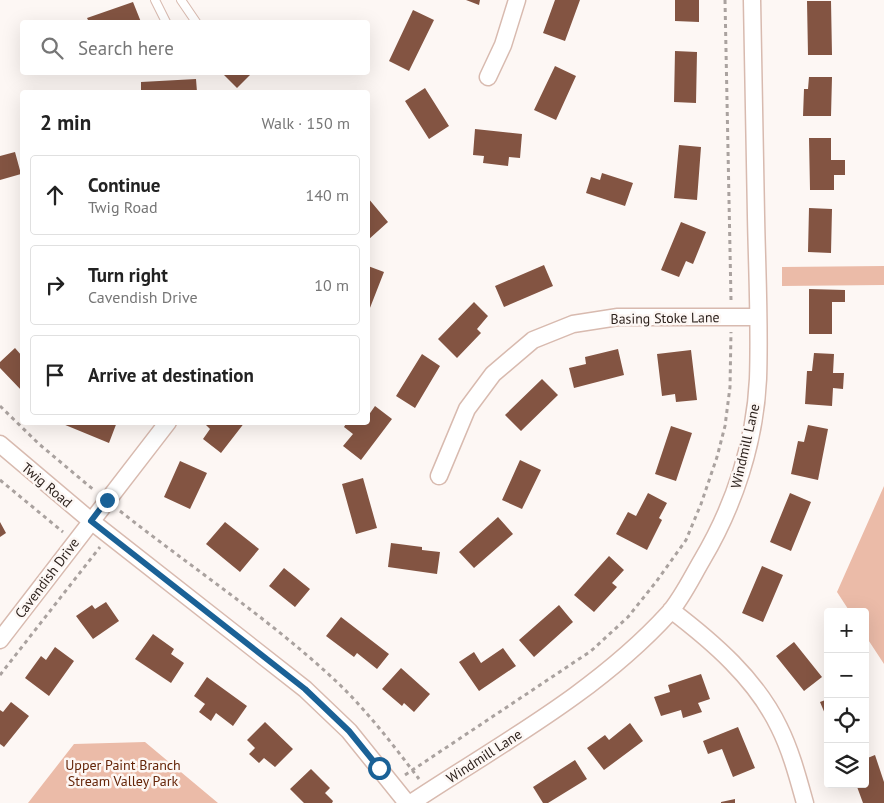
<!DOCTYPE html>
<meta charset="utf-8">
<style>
:root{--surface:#fff;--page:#f6f6f6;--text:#222;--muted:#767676;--line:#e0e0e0}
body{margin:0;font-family:"PT Sans",sans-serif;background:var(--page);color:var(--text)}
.controls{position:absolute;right:15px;bottom:15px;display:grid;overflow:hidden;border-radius:5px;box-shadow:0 5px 20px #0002}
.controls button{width:45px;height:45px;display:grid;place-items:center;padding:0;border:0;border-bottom:1px solid var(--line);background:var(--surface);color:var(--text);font:25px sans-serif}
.stop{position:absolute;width:15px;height:15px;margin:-11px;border:4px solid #1a6196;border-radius:50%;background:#fff}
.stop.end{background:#1a6196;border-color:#fff;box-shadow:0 1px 5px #0008}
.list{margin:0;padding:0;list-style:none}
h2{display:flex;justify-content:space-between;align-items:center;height:65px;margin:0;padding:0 20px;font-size:21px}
h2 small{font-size:16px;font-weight:400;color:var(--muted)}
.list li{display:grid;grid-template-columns:32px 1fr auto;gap:15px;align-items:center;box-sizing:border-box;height:80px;margin:0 10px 10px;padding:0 10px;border:1px solid var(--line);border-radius:5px}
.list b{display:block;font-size:19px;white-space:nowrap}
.list p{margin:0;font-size:16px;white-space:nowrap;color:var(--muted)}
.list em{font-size:16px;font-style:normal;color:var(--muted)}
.icon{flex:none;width:28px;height:28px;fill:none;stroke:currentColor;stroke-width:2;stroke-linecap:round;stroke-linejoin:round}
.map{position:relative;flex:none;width:884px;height:803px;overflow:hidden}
.search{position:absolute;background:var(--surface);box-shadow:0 5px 20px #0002;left:20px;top:20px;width:350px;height:55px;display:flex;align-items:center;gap:12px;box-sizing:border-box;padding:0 18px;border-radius:5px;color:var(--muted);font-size:19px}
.panel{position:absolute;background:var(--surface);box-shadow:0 5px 20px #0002;left:20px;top:90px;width:350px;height:335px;border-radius:5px}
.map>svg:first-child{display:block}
.green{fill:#ebbba8}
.building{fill:#835442}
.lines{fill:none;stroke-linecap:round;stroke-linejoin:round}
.lane-casing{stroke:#d8baaf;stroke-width:10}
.street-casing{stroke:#d8baaf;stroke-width:19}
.path{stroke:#aaa29f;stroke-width:3;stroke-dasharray:4 4;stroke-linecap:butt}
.lane{stroke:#fff;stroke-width:8}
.street{stroke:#fff;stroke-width:16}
.route{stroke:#1a6196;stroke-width:6}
.labels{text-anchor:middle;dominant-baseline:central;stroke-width:5;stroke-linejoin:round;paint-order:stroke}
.street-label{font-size:14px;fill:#2a1f1a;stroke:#fdf7f4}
.park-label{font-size:14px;fill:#652508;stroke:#fdf7f4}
</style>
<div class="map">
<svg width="884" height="803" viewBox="0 0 884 803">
<rect width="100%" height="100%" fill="#fdf7f4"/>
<path class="green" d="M884 266V285L782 286V267Z
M884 486V664L865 635V612H850L837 592Z
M145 742 218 803H28L74 744Z"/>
<path class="building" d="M466 0H480L479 5Z
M555 0H580L565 41 543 33Z
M675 0H699V22L675 21Z
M807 1H831L832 55H808Z
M133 2 141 22H89L87 18Z
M413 10 434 20 409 71 389 61Z
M675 51 697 52 696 103 674 102Z
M555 66 576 76 556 120 534 110Z
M221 72H253L237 88Z
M809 77H832L831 116H803L804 89H808Z
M196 79 197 92H141V82Z
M425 88 449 126 429 139 405 101Z
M475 129 522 134 520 158 509 157 508 166 483 163 484 156 473 155Z
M809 138H831V160H845V175H834V190H810Z
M679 145 701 147 697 200 674 198Z
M15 152 21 174 0 180V156Z
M602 173 633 183 625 206 586 193 591 177 600 180Z
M368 198 388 222 368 240Z
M809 208 832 209 831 253 808 252Z
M681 222 706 232 693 264 686 261 679 277 661 270Z
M544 265 553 286 504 307 495 286Z
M368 266 384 272 368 313Z
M809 289 845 290V302H832V334H809Z
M474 302 488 316 477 329 481 333 457 358 438 339Z
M15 348 22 356V391L0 368V362Z
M618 349 624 375 574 388 569 368 586 364 585 357Z
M691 350 697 400 676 402 675 394 662 396 657 354Z
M814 353 834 354 833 373H844L843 389 833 388 832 406 805 404 807 371H812Z
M422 354 440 366 415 408 396 396Z
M542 379 558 395 521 431 505 415Z
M375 406 392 419 361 460 343 446 353 434 344 427 347 422H368V416Z
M58 422H117L109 443Z
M208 422H245L221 453 203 439 210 429 206 425Z
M808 425 828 429 818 480 791 474 798 441 804 442Z
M671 426 692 433 676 481 655 474Z
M520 460 541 470 522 509 502 500Z
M180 461 207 473 190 509 164 497Z
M363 478 377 528 356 534 342 484Z
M648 493 667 503 659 518 662 520 647 550 616 534 628 512 636 516Z
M790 493 811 502 791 551 770 542Z
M498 517 513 534 474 568 459 552Z
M0 522 6 533 0 537Z
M225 522 259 549 240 572 206 544Z
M391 543 422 547V550L440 552 437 574 388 567Z
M609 556 624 570 612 583 617 587 594 612 574 595Z
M762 566 783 575 763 622 742 613Z
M284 568 310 589 295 607 269 586Z
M106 602 119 621 93 639 76 616 92 605 95 609Z
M559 605 573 622 534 657 519 640Z
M341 617 389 654 377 669 357 653 354 657 326 636Z
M153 634 174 649 171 654 184 663 171 683 135 659Z
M794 642 822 677 804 691 776 656Z
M55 647 74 661 49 696 25 678 41 656 46 660Z
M503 648 516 666 479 691 459 662 474 652 481 663Z
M401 668 430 694 414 712 404 703 402 706 382 689Z
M701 674 710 699 698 703 702 712 683 718 681 710 661 716 654 697 670 692 668 685Z
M207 677 247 706 233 726 216 713 211 721 199 712 205 704 194 696Z
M828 699V721L820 702Z
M11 702 29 716 4 747 0 744V710L3 712Z
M265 722 293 749 275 767 264 758 259 763 249 754 255 748 247 740Z
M630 723 643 741 604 770 587 748 605 735 609 740Z
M738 727 755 768 733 777 722 749 708 754 703 741Z
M875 755 884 782V803H863L856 784H865V759Z
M575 760 587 779 548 803H543L533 787Z
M311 769 330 788 325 793 333 801 332 803H304L290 789Z
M735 799V803H721V802Z"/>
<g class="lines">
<g class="lane-casing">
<path id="lane" d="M155 0 166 22
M181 0 196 22"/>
</g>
<g class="street-casing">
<path id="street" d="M488 77 503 45 517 0
M0 444 91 521 305 689 349 731 407 803
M439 476 467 409 493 374 533 340 573 324 618 317H758
M671 610C713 642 756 679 779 727 791 751 798 778 805 803
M0 640 168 422
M411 803C500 744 596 693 669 613 682 598 692 577 702 560 734 506 755 443 758 379 760 325 757 270 756 216 754 144 753 72 752 0"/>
</g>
<path class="path" d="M725 0 731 300
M0 406 39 444 95 491
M0 480 63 532
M120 511C192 568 271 620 338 683 368 712 394 746 419 779
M0 675 100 547
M405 775 591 651 628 617 656 582 686 540 701 504 717 457 725 426 730 387 731 332"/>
<use href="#lane" class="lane"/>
<use href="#street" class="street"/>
</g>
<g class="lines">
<path class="route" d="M107 500 91 521 305 689 349 731 379 768"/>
</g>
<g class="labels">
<g class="street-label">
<text transform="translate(665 318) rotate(-1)">Basing Stoke Lane</text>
<text transform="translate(745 446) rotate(-77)">Windmill Lane</text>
<text transform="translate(47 485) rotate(40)">Twig Road</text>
<text transform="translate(47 578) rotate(-53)">Cavendish Drive</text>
<text transform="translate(484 756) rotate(-33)">Windmill Lane</text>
</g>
<g class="park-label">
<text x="123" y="765">Upper Paint Branch<tspan x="123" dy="16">Stream Valley Park</tspan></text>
</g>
</g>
</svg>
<div class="controls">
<button>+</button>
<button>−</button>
<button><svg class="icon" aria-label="locate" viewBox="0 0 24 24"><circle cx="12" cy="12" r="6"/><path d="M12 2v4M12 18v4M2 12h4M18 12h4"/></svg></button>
<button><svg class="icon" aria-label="layers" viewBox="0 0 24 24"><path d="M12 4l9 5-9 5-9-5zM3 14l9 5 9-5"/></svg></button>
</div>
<div class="stop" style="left:379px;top:768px"></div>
<div class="stop end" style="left:107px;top:500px"></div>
<div class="search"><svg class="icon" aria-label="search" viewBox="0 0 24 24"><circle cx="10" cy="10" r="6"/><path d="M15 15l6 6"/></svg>Search here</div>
<section class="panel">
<h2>2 min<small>Walk · 150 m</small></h2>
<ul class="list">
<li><svg class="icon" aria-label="ahead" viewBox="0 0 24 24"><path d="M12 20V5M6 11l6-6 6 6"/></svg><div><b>Continue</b><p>Twig Road</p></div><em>140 m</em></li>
<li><svg class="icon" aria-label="right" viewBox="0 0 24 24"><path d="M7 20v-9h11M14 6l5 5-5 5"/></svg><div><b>Turn right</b><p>Cavendish Drive</p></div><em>10 m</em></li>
<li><svg class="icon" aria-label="arrive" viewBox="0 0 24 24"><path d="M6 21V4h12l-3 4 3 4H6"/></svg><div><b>Arrive at destination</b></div></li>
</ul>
</section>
</div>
